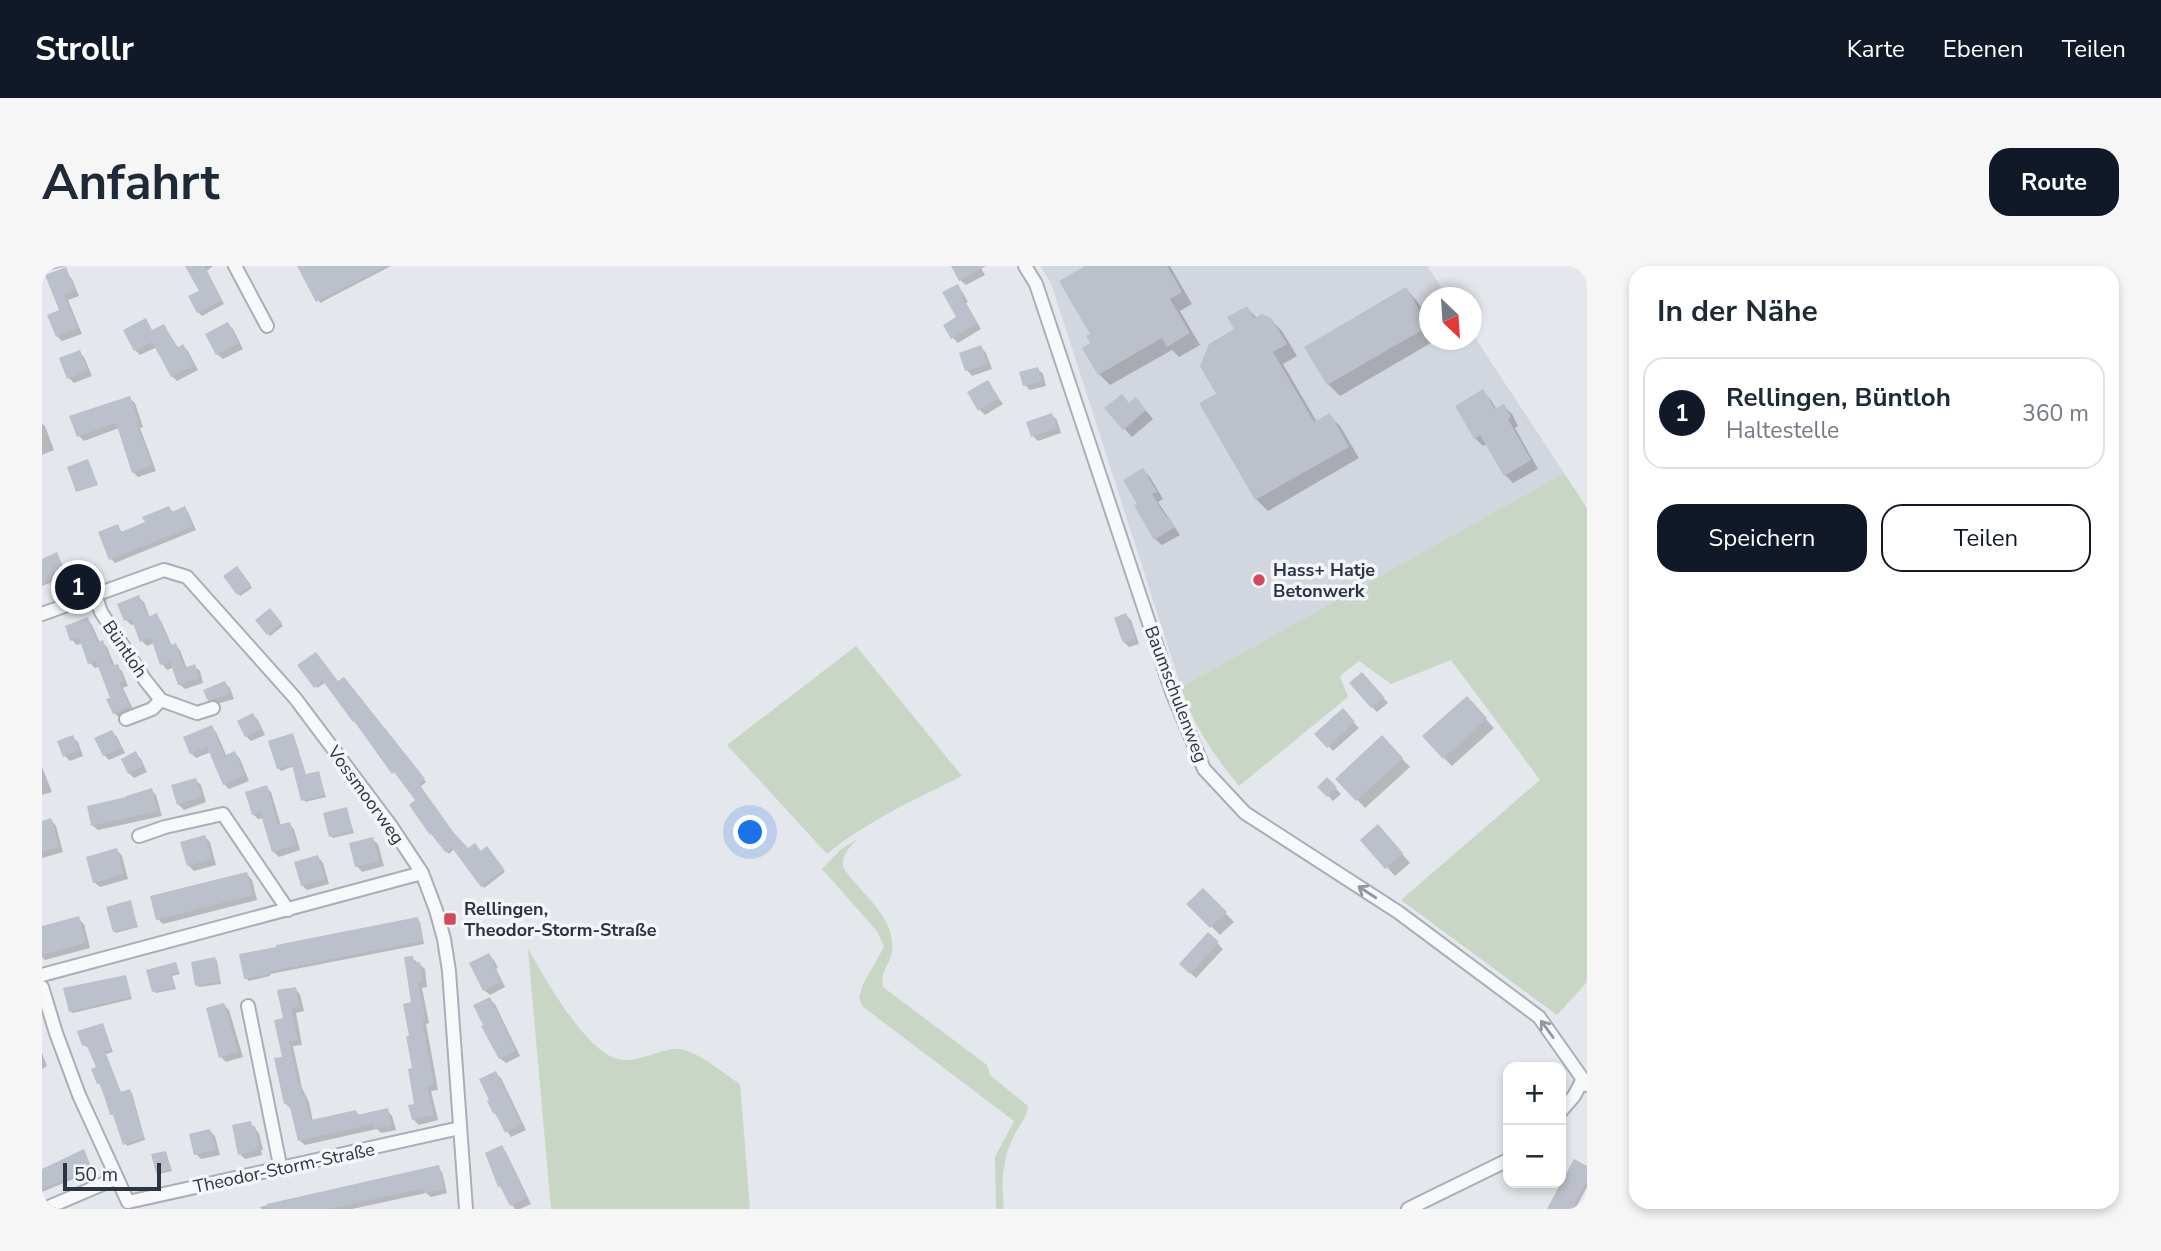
<!DOCTYPE html>
<html lang="de">
<meta charset="utf-8">
<style>
:root{--surface:#fff;--page:#f6f6f7;--text:#1f2937;--muted:#747a83;--line:#e0e1e3;--accent:#111827}
body{margin:0;font-family:"Nunito Sans",sans-serif;background:var(--page);color:var(--text)}
.controls{position:absolute;right:21px;bottom:21px;display:grid;overflow:hidden;border-radius:14px;box-shadow:0 4px 10px #0003}
.controls button{width:63px;height:63px;display:grid;place-items:center;padding:0;border:0;border-bottom:2px solid var(--line);background:var(--surface);color:var(--text);font:35px sans-serif}
.compass{position:absolute;left:1377px;top:21px;width:63px;height:63px;border-radius:50%;background:var(--surface);box-shadow:0 4px 10px #0003;rotate:155deg}
.scale{position:absolute;left:21px;bottom:18px;width:98px;box-sizing:border-box;padding-left:7px;border:4px solid #2b3445;border-top:0;font-size:19px;line-height:24px;white-space:nowrap;color:#2b3445;-webkit-text-stroke:5px #f4f6f9;paint-order:stroke}
.you{position:absolute;left:709px;top:567px;width:24px;height:24px;margin:-18px;border:5px solid #fff;border-radius:50%;background:#1a73e8;box-shadow:0 0 0 10px #1a73e833}
.badge{display:grid;place-items:center;width:46px;height:46px;border-radius:50%;background:var(--accent);color:#fff;font-size:23px;font-weight:700}
.pin{position:absolute;translate:-50% -50%;border:4px solid #fff;box-shadow:0 2px 7px #0006}
.list{margin:0;padding:0;list-style:none}
h2{display:flex;justify-content:space-between;align-items:center;height:91px;margin:0;padding:0 28px;font-size:30px}
h2 small{font-size:23px;font-weight:400;color:var(--muted)}
.list li{display:grid;grid-template-columns:46px 1fr auto;gap:21px;align-items:center;box-sizing:border-box;height:112px;margin:0 14px 14px;padding:0 14px;border:2px solid var(--line);border-radius:21px}
.list b{display:block;font-size:26px;white-space:nowrap}
.list p{margin:0;font-size:23px;white-space:nowrap;color:var(--muted)}
.list em{font-size:23px;font-style:normal;color:var(--muted)}
.actions{display:flex;gap:14px;padding:21px 28px}
.actions a{flex:1;padding:16px 0;border:2px solid var(--accent);border-radius:21px;text-align:center;font-size:24px;color:var(--accent)}
.actions .main{background:var(--accent);color:#fff}
.map{position:relative;flex:none;width:1545px;height:943px;overflow:hidden;border-radius:21px}
header{display:flex;align-items:center;gap:42px;box-sizing:border-box;height:98px;padding:0 35px;background:var(--accent);color:#fff}
header strong{font-size:33px}
nav{display:flex;gap:38px;margin-inline-start:auto;font-size:24px}
.intro{display:flex;align-items:center;justify-content:space-between;box-sizing:border-box;height:168px;padding:0 42px}
h1{margin:0;font-size:49px}
.button{padding:18px 32px;border-radius:21px;background:var(--accent);color:#fff;font-size:24px;font-weight:700}
main{display:flex;gap:42px;padding:0 42px}
aside{flex:1;background:var(--surface);border-radius:21px;box-shadow:0 4px 10px #0003}
.map>svg:first-child{display:block}
.built{fill:#d2d6de}
.green{fill:#c9d6c5}
.shadow{fill:#0003}
.building{fill:#bbc0ca}
.lines{fill:none;stroke-linecap:round;stroke-linejoin:round}
.minor-casing{stroke:#a9aeb7;stroke-width:16}
.minor{stroke:#f7f8fa;stroke-width:12}
.oneway{stroke:#9196a0}
.poi-dot{fill:#d1495b;stroke:#f4f6f9;stroke-width:2.5}
.labels{text-anchor:middle;dominant-baseline:central;stroke-width:7;stroke-linejoin:round;paint-order:stroke}
.poi-label{font-size:18px;font-weight:bold;fill:#2b3445;stroke:#f4f6f9;text-anchor:start}
.street-label{font-size:18px;fill:#2b3445;stroke:#f4f6f9}
</style>
<header>
<strong>Strollr</strong>
<nav><a>Karte</a><a>Ebenen</a><a>Teilen</a></nav>
</header>
<div class="intro"><h1>Anfahrt</h1><a class="button">Route</a></div>
<main>
<div class="map">
<svg width="1545" height="943" viewBox="0 0 1545 943">
<rect width="100%" height="100%" fill="#e4e7ec"/>
<path class="built" d="M998 0H1385L1406 31 1388 32V74H1430V67L1522 207 1139 421 1009 17Z"/>
<path class="green" d="M1522 207 1545 242V716L1515 749 1359 634 1498 514 1409 394 1349 418 1317 395 1298 410 1306 431 1197 520C1170 486 1153 463 1139 421Z
M814 380 920 510C874 533 825 555 785 588L685 479Z
M815 573C807 582 800 589 801 601 818 628 854 650 850 685 848 700 838 703 841 721L945 799 948 809 986 840C985 852 977 859 972 870 960 893 959 918 962 943H954L953 891 972 855 820 740 817 731 821 718 842 681 835 665 780 603 798 584Z
M486 683C502 710 546 792 581 794 599 795 616 784 633 783 652 781 682 808 698 818L708 943H509Z"/>
<path class="shadow" d="M5 0H25L9 4Z
M145 0H171L165 5 182 38 160 50 156 46 159 26Z
M257 0H349L278 37Z
M913 0H938L943 9 924 19 918 14Z
M1047 0H1128L1150 38 1138 45 1158 79 1137 91 1130 84 1068 119 1057 108 1050 69Z
M25 8 30 13 37 30 26 34 40 68 20 75 15 70Z
M915 20 920 25 926 36 924 37 939 63 916 77 911 72 916 51Z
M1364 23 1375 35 1388 55V74H1394L1298 130 1286 118 1265 81Z
M1205 42 1215 52 1228 53 1240 65 1255 90 1241 98 1275 156 1287 149 1298 160 1317 192 1226 245 1214 233 1159 138 1176 128 1195 64Z
M103 54 111 66 122 60 137 83 141 81 146 85 156 104 135 115 130 110 115 81 98 89 93 84Z
M186 58 191 63 201 83 181 93 175 88Z
M939 81 944 87 950 103 930 110 925 104Z
M37 86 42 91 50 110 32 117 27 112Z
M996 103 1001 108 1004 120 988 124 983 119Z
M945 116 961 138 943 149 938 144Z
M1441 126 1449 134 1455 144 1462 140 1470 148 1476 160 1473 162 1496 203 1471 217 1463 209 1445 178 1441 180 1433 172Z
M87 132 93 137 101 161 98 162 114 205 96 211 91 206 77 162 42 175 37 170Z
M1088 139 1102 142 1111 153 1090 171 1082 162Z
M1010 149 1015 154 1019 167 996 175 991 170Z
M0 158 3 160 12 184 0 189Z
M1101 204 1108 211 1121 233 1116 236 1138 269 1120 279 1113 273 1097 238Z
M127 242 131 246 143 243 146 246 154 264 73 297 69 293 75 260 81 267 105 257Z
M16 290 25 310 0 320V294Z
M197 304 210 322 198 330 184 310Z
M96 331 102 336 108 352 114 350 119 355 130 380 133 379 138 384 145 403 152 400 158 405 161 417 143 423 137 418 132 401 125 404 120 398 112 377 105 380 100 375 93 358 89 359 84 354Z
M228 344 241 360 228 370 215 354Z
M1084 349 1089 354 1097 378 1087 381 1082 376Z
M45 353 50 359 58 377 60 376 65 381 73 401 75 400 80 405 86 420 81 422 92 445 78 452 72 447 70 433 58 400 53 402 48 397 40 377 35 379 30 374Z
M258 400 296 417 304 415 384 516 378 521 414 571 426 584 439 587 445 582 463 606 442 622 412 583 407 588 385 563 376 535 312 455 284 416 275 422Z
M1325 413 1346 437 1335 446 1330 441Z
M183 417 188 422 192 433 172 439 167 434Z
M1433 441 1452 462 1410 500 1402 492Z
M1300 445 1317 462 1291 485 1275 468Z
M211 449 216 454 223 469 209 475 204 470Z
M169 461 174 466 185 491 193 487 198 493 207 515 187 523 182 518 169 486 154 492 149 487Z
M70 466 75 471 83 487 67 494 62 489Z
M30 471 36 476 41 490 28 495 23 490Z
M1340 472 1368 501 1323 542 1296 513Z
M228 476 264 510 276 507 284 531 263 536 252 500 239 505 237 503Z
M93 487 99 493 105 506 92 512 87 507Z
M0 501 10 526 0 529Z
M1285 513 1299 528 1291 535 1277 521Z
M153 514 159 519 164 536 142 544 136 538Z
M224 521 229 526 239 560 247 558 252 563 258 584 237 591 231 585 222 552 216 553 211 548Z
M109 524 114 529 120 550 56 564 50 559Z
M304 543 312 567 291 572 289 570Z
M9 554 14 560 21 586 0 592V557Z
M1344 569 1368 597 1353 610 1320 574Z
M163 571 168 576 174 599 152 605 146 599Z
M330 573 336 578 342 600 320 606 315 600Z
M75 584 80 590 86 613 58 621 52 616Z
M276 591 281 597 287 618 265 624 260 619Z
M205 608 210 614 215 634 121 658 116 653Z
M1161 624 1192 656 1178 669 1147 638Z
M88 636 96 661 74 667 72 665Z
M36 652 42 658 48 682 3 694 0 691V662Z
M375 653 378 656 382 678 228 708V710L207 715 204 712Z
M1166 668 1181 683 1154 712 1139 698Z
M447 689 452 694 456 702 454 703 463 721 448 729 442 724Z
M370 692 383 703 385 721 380 722 387 757 384 758 396 824 389 825 396 854 377 859 371 853 374 839 369 771Z
M173 693 175 695 179 718 157 721 155 719Z
M134 698 138 708 130 710 134 723 114 727 112 725Z
M84 711 90 733 31 747 28 745Z
M253 723 258 728 262 745 254 747 260 779 251 780 260 822 267 836 271 856 314 846 318 850 345 844 350 850 354 864 339 867 335 863 263 879 257 874 249 843 243 837 242 792 243 754Z
M448 733 453 738 478 790 464 797 458 792Z
M182 739 187 744 201 791 184 796 179 791Z
M61 759 71 786 64 788 79 827 88 825 90 827 103 874 85 880 57 817 56 802 47 780 44 781 42 779Z
M0 787 5 800 0 803Z
M453 807 459 812 484 864 469 871 452 846Z
M208 857 217 867 221 884H219L220 889 203 893 198 888Z
M168 865 173 870 178 889 159 893 154 888Z
M459 881 464 886 489 938 478 943H473L470 939 463 925 458 920Z
M42 886 51 905 0 926V906Z
M124 887 130 905 117 908 115 906Z
M396 901 400 906 405 927 389 931 384 927 310 943H219L218 941Z
M1545 902V921L1533 943H1507Z"/>
<path class="building" d="M143 0H162L180 34 155 47 146 30 157 25Z
M255 0H344L274 36Z
M909 0H944L917 15Z
M1043 0H1125L1140 26 1128 33 1148 67 1125 81 1120 72 1056 109 1040 82 1048 77 1044 70 1048 68 1017 15Z
M24 1 33 24 22 29 36 62 14 71 5 49 17 44 3 9Z
M916 18 922 30 920 32 935 57 909 73 901 59 914 51 900 26Z
M1364 21 1387 60 1285 119 1262 81Z
M1205 40 1212 52 1220 48 1229 52 1245 78 1231 86 1272 156 1288 147 1307 181 1213 234 1157 137 1174 128 1158 100 1167 78 1192 63 1185 51Z
M104 52 110 64 122 58 135 82 141 78 152 99 129 111 110 76 92 85 81 64Z
M186 56 197 77 174 89 163 68Z
M939 79 946 98 923 105 917 87Z
M38 84 46 105 25 113 17 92Z
M996 101 1000 115 981 120 977 106Z
M946 114 957 132 936 145 925 126Z
M1441 123 1453 143 1462 138 1469 151 1466 153 1489 194 1462 210 1438 169 1432 173 1413 140Z
M1080 128 1087 137 1094 131 1104 144 1081 164 1062 142Z
M88 130 97 156 94 157 110 199 90 207 74 157 35 171 27 150Z
M1010 147 1015 162 989 171 984 156Z
M46 193 56 219 34 226 25 201Z
M1101 202 1115 226 1110 228 1124 251 1126 250 1133 261 1112 274 1092 239 1095 238 1081 214Z
M127 240 130 246 143 240 151 260 67 294 56 266 76 258 79 266 103 256 100 251Z
M15 286 24 308 0 318V293Z
M195 300 209 319 195 329 181 310Z
M97 329 106 351 115 347 128 379 134 377 142 402 153 398 157 412 136 419 128 396 118 399 109 372 98 376 89 352 82 355 75 338Z
M228 342 240 357 225 369 213 354Z
M1084 347 1093 372 1081 377 1072 352Z
M46 351 55 376 61 374 70 400 76 398 82 415 77 417 88 440 71 448 64 433 68 432 54 395 46 398 37 372 28 375 23 360Z
M274 386 296 415 302 411 377 505 383 513 377 518 412 567 426 582 433 577 439 585 445 580 462 603 439 621 410 582 404 587 389 568 388 569 367 539 373 534 352 506 350 508 312 455 311 456 281 415 272 422 255 399Z
M1320 406 1342 431 1329 442 1307 417Z
M183 415 188 428 166 435 161 424Z
M1425 430 1445 452 1401 493 1380 470Z
M1301 442 1313 456 1285 482 1272 468Z
M211 447 219 463 203 471 195 455Z
M170 459 182 490 193 485 203 509 181 519 165 481 148 488 141 471Z
M70 464 79 482 61 490 52 472Z
M251 467 264 508 277 505 283 529 259 535 250 499 235 503 226 475Z
M31 469 37 484 21 491 15 475Z
M1340 469 1361 492 1314 535 1293 513Z
M94 485 101 500 86 508 79 493Z
M1285 511 1295 521 1285 531 1275 521Z
M154 512 160 531 135 539 129 519Z
M225 519 236 559 248 556 254 579 230 586 218 546 210 549 203 526Z
M110 522 116 545 49 560 45 540 84 531V530Z
M305 541 311 565 287 571 281 547Z
M9 552 17 581 0 585V555Z
M1336 558 1361 587 1343 603 1318 574Z
M163 569 170 593 145 600 138 576Z
M331 571 337 595 313 601 307 577Z
M75 582 82 608 51 617 44 591Z
M276 589 283 613 259 620 252 596Z
M205 606 211 629 114 654 108 630Z
M1161 622 1185 646 1168 662 1144 638Z
M89 634 95 660 71 666 64 641Z
M37 650 44 677 0 689V660Z
M376 651 381 675 226 706 227 708 202 713 197 688 234 681V679Z
M1166 666 1177 676 1148 708 1137 698Z
M447 687 452 696 450 697 459 716 441 725 427 697Z
M371 690 372 697 378 696 381 716 376 717 383 752 380 753 392 819 385 820 392 849 370 854 366 839 372 838 366 803 370 802 364 770H367L361 738 369 736 362 691Z
M173 691 178 716 153 720 149 696Z
M134 696 137 706 129 708 133 722 110 726 104 704Z
M84 709 89 731 27 746 21 722Z
M254 721 257 740 249 742 256 774 247 775 256 818 258 817 260 829H263L267 851H268L269 854 314 844 315 849 346 842 349 859 332 863 331 858 256 875 247 837 242 838 232 792 240 791 232 754 241 752 235 724Z
M448 731 474 785 457 793 439 760 441 759 431 739Z
M182 737 196 786 177 792 164 742Z
M61 757 70 784 63 786 79 826 88 823 102 872 81 879 71 849H68L58 817 55 818 49 803 54 801 44 778 40 780 35 765Z
M454 805 480 859 463 867 453 846 451 847 445 835 447 834 437 813Z
M209 855 210 861 213 860 217 879H215L216 884 196 889 190 859Z
M168 863 174 884 152 889 147 868Z
M460 879 485 932 468 940 458 920 456 921 443 887Z
M42 883 50 903 0 923V903Z
M124 885 129 903 114 907 109 888Z
M1532 893 1545 900V915L1530 943H1505Z
M397 899 402 923 383 927 382 922 287 943H225V938Z"/>
<g class="lines">
<g class="minor-casing">
<path id="minor" d="M193 0 225 60
M983 0 994 18 1130 426 1162 503 1203 547 1356 646 1497 751 1545 819
M53 328 59 346 103 414 119 434 155 447 171 442
M0 348 122 304 145 311 253 432 349 560 380 607 394 644 402 673 407 705 424 943
M84 453 110 443 119 434
M97 570 123 561 181 548 246 644
M0 709 380 607
M0 721 14 767 37 829 86 936 418 862
M206 740 239 904
M1519 845 1532 830 1541 813
M2 943 75 912
M1366 943 1466 894"/>
</g>
<use href="#minor" class="minor"/>
</g>
<defs><path id="oneway-shaft" d="M-6 0H5M1.5-3L5.5 0L1.5 3" fill="none" stroke-width="1.6" stroke-linecap="round" stroke-linejoin="round" transform="scale(1.75)"/></defs>
<g class="oneway">
<use href="#oneway-shaft" transform="translate(1325 626) rotate(-147)"/>
<use href="#oneway-shaft" transform="translate(1505 763) rotate(-126)"/>
</g>
<g class="poi-dot">
<circle cx="1217" cy="314" r="7"/>
<rect x="401" y="646" width="14" height="14" rx="3.5"/>
</g>
<g class="labels">
<g class="poi-label">
<text x="1231" y="304">Hass+ Hatje<tspan x="1231" dy="21">Betonwerk</tspan></text>
<text x="422" y="643">Rellingen,<tspan x="422" dy="21">Theodor-Storm-Straße</tspan></text>
</g>
<g class="street-label">
<text transform="translate(83 383) rotate(56)">Büntloh</text>
<text transform="translate(1134 428) rotate(69)">Baumschulenweg</text>
<text transform="translate(324 529) rotate(54)">Vossmoorweg</text>
<text transform="translate(242 902) rotate(-12)">Theodor-Storm-Straße</text>
</g>
</g>
</svg>
<div class="controls">
<button>+</button>
<button>−</button>
</div>
<svg class="compass" viewBox="-18 -18 36 36"><path d="M0-13l5 13h-10z" fill="#e53935"/><path d="M0 13l5-13h-10z" fill="#747a83"/></svg>
<div class="scale">50 m</div>
<div class="you"></div>
<div class="pin badge" style="left:36px;top:321px">1</div>
</div>
<aside>
<h2>In der Nähe<small></small></h2>
<ul class="list">
<li><span class="badge">1</span><div><b>Rellingen, Büntloh</b><p>Haltestelle</p></div><em>360 m</em></li>
</ul>
<div class="actions"><a class="main">Speichern</a><a>Teilen</a></div>
</aside>
</main>
